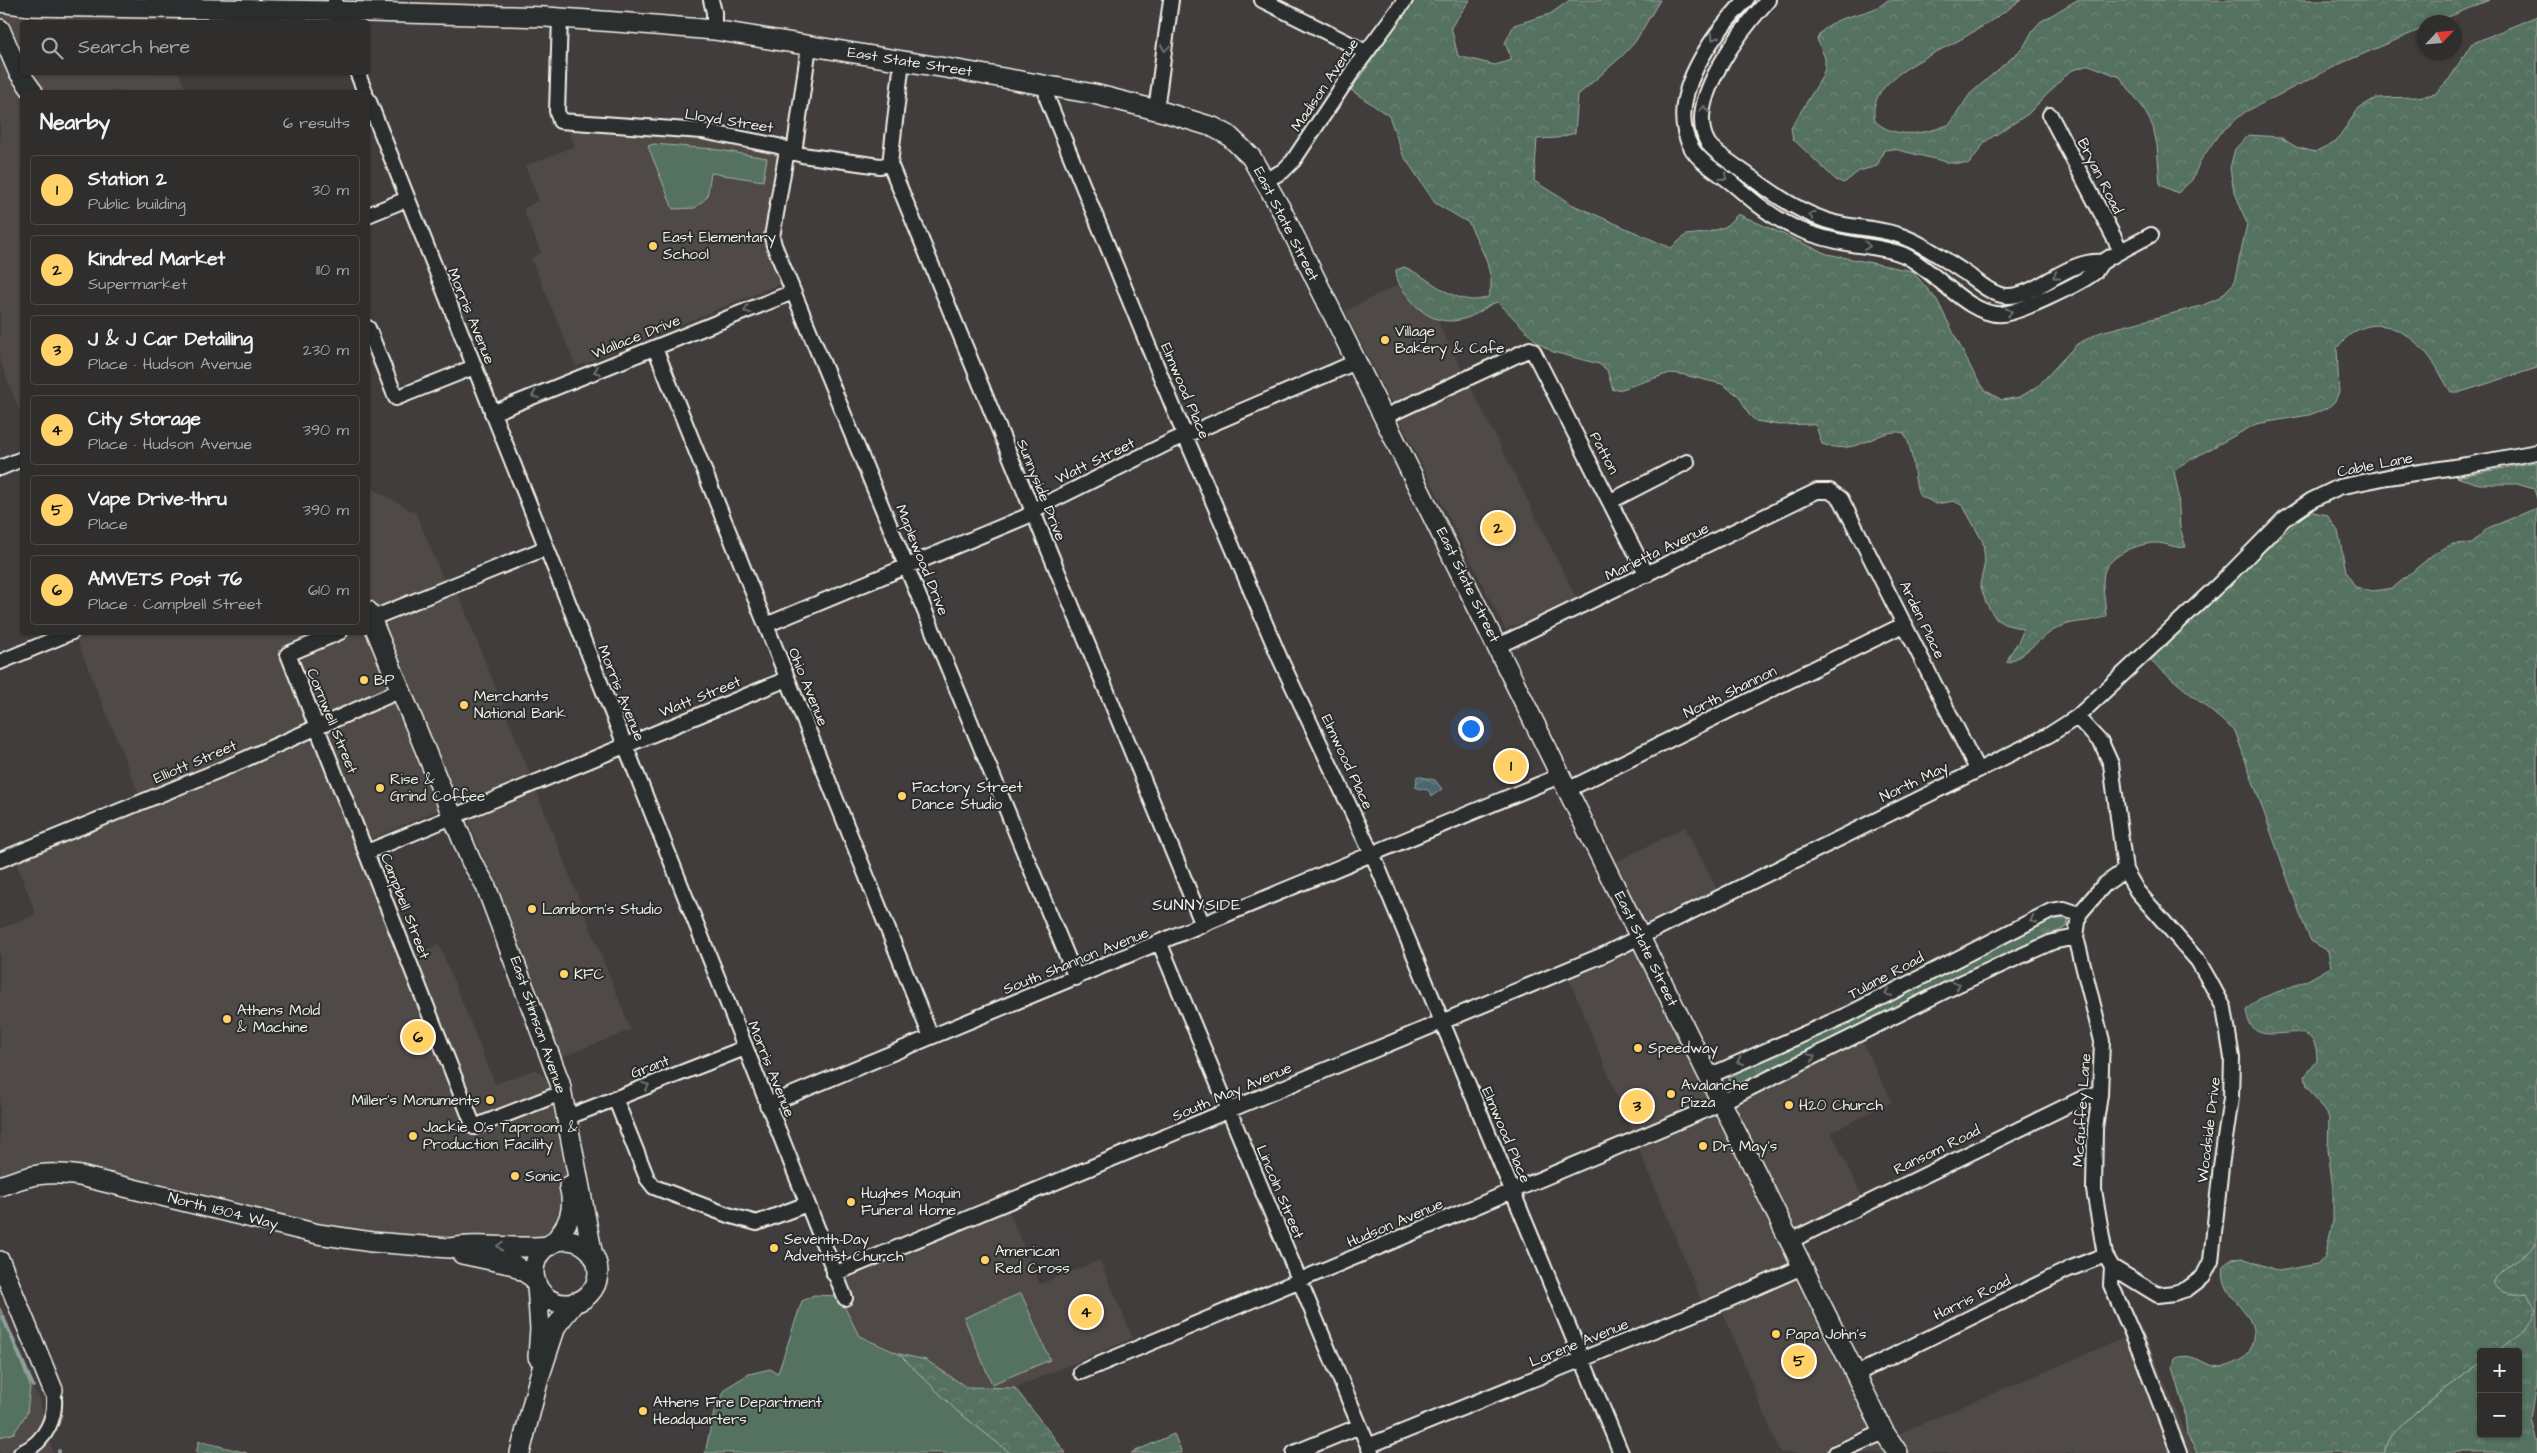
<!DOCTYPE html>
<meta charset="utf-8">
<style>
:root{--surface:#302e2d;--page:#383635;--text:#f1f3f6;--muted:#a8a8aa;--line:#4b4a49;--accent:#ffd166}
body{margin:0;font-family:"Architects Daughter",sans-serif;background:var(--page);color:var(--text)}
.controls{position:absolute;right:15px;bottom:15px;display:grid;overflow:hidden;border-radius:5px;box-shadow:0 1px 4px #0004}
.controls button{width:45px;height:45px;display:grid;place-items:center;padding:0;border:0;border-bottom:1px solid var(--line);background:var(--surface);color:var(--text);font:25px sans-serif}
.compass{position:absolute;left:2417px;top:15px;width:45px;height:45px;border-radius:50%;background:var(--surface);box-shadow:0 1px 4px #0004;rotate:64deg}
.you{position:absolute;left:1470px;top:728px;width:18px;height:18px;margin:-12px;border:4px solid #fff;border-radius:50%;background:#1a73e8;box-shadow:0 0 0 8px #1a73e833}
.badge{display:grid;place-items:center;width:32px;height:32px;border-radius:50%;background:var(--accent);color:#111;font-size:16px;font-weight:700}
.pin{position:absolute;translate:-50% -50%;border:2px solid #fff;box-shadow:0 1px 5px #0006}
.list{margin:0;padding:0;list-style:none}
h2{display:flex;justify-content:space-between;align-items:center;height:65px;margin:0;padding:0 20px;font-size:21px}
h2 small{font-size:16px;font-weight:400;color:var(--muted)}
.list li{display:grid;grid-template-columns:32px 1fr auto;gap:15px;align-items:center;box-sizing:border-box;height:70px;margin:0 10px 10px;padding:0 10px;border:1px solid var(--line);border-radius:5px}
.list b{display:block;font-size:19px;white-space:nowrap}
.list p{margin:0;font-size:16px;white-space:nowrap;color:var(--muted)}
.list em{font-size:16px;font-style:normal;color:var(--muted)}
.icon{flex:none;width:28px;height:28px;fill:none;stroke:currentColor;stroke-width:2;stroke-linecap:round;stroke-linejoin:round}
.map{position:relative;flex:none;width:2537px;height:1453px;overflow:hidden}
.search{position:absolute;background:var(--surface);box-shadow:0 1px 4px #0004;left:20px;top:20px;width:350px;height:55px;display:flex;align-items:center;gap:12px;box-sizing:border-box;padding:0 18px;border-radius:5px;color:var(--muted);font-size:19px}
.panel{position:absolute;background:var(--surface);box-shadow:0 1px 4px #0004;left:20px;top:90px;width:350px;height:545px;border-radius:5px}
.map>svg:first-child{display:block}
.built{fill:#504846}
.grass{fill:url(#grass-tufts);stroke:#a4b1a4}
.forest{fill:url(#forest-crowns);stroke:#a4b1a4}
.green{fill:#557161;stroke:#a4b1a4}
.water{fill:url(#water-waves);stroke:#8f9e9f}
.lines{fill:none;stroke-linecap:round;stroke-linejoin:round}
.stream{stroke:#8f9e9f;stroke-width:4}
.street-casing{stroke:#f4f1e8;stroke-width:18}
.secondary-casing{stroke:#f4f1e8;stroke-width:22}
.street{stroke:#2a2d2e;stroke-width:14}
.secondary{stroke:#2a2d2e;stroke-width:19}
.oneway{stroke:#71726f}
.poi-dot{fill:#ffd166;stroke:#2a2d2e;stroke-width:2}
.labels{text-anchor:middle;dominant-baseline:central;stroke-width:4;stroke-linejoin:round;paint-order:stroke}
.street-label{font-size:15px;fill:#f4f1e8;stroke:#2a2d2e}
.poi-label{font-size:15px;fill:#f4f1e8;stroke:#2a2d2e;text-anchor:start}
.neighbourhood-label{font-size:16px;letter-spacing:1px;fill:#f4f1e8;stroke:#2a2d2e}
</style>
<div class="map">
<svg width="2537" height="1453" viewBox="0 0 2537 1453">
<defs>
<pattern id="grass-tufts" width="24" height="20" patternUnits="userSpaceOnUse" patternTransform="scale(1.25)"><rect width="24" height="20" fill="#557161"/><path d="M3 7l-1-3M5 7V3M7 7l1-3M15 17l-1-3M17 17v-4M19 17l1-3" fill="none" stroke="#6e8678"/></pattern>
<pattern id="forest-crowns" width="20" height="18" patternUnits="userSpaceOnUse" patternTransform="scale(1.25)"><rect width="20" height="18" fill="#557161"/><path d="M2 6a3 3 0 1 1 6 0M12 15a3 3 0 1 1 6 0" fill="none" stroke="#6e8678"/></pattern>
<pattern id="water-waves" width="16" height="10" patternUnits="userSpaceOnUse" patternTransform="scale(1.25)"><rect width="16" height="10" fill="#4b676e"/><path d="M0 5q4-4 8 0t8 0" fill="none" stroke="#667d83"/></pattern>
</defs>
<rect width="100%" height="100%" fill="#403d3c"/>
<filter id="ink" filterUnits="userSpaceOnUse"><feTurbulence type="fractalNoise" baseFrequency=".02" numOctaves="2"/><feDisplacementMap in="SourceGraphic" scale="10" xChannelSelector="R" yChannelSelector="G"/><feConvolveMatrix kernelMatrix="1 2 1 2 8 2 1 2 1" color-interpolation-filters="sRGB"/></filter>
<g filter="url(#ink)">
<path class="built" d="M0 0 155 15 158 22H22V72L179 73 187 92H22V418L0 360Z
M576 123 681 132 779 150 765 239 782 283 576 367 531 258 541 253 523 209 539 200 525 166 575 146 568 130Z
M1399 284 1413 303 1437 320 1579 603 1505 629 1345 311Z
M368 479 374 489 416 513 447 588 455 585 631 1030 559 1058 461 800 369 840 406 959 439 944 495 1084 536 1069 547 1080 570 1190 553 1243 372 1242 80 1176 0 1186V929L36 914 13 855 142 802 74 633 368 632Z
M1685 827 1718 892 1637 935 1724 1104 1860 1037 1892 1102 1831 1132 1863 1198 1792 1236 1895 1435 2143 1330 2194 1453H1780L1721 1308 1707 1314 1564 967 1632 937 1600 870Z
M1007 1207 1040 1284 1100 1260 1133 1338 1015 1388 966 1387 926 1360 899 1354 859 1336 831 1279Z
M0 1308 30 1385 40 1398 46 1432 54 1453H0Z"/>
<path class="grass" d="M2048 915 2065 916 2068 921 2067 927 1916 997 1733 1088 1727 1075Z
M2537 1243V1384L2531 1419 2537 1440V1453H2384C2388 1426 2458 1379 2481 1363V1434H2518V1352H2496L2526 1328 2527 1293C2512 1295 2503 1296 2493 1283 2501 1264 2525 1259 2537 1243Z"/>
<path class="forest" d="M1414 0H1470L1451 27 1458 56 1495 65 1512 60 1505 43 1514 25 1550 14 1570 0H1660L1635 42 1622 56 1578 95 1575 133 1557 138 1537 139 1534 181 1571 204 1671 248 1686 235 1705 233 1725 227 1738 214 1827 254 1912 271 1937 300 1975 376 1986 391 2002 400 2020 397 2038 386 2077 344 2101 332 2201 306 2219 298 2234 283 2247 224 2233 187 2230 168 2235 149 2248 135 2280 137 2296 147 2315 152 2336 141 2359 108 2376 98 2417 97 2435 94 2450 78 2471 44 2537 16V368L2461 392H2451C2443 381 2439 369 2431 359 2405 325 2367 309 2337 348L2339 392 2335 401 2328 408 2309 415 2256 424 2181 465 2174 471 2178 491 2180 528 2186 547C2175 549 2167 543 2156 543 2139 543 2109 555 2104 573 2101 586 2106 603 2106 616 2091 623 2075 620 2060 627 2040 636 2027 655 2007 663 2010 649 2021 643 2023 629L2004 624 1996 619 1986 603 1980 584 1985 562 1983 542 1963 506 1954 501 1936 504 1919 495C1912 475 1915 452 1904 433 1878 426 1860 458 1822 444L1816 426 1812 424 1779 425 1756 421 1749 415 1739 396 1722 384 1680 374 1670 373 1622 389 1613 390 1607 370 1599 364 1553 352 1537 342 1498 302C1490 304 1487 307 1481 311 1456 327 1430 324 1411 300 1403 290 1396 283 1396 270L1404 267C1430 277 1458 310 1488 297L1491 288V278L1486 259 1469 223 1435 203 1403 155 1389 116 1351 90Z
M1888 0H2021C2002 14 1984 26 1963 38 1936 54 1864 79 1875 121 1895 140 1926 134 1950 124L1970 94 2023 48 2033 30 2040 22 2077 0H2489L2436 22H2424V28L2342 63 2245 112 2219 134 2200 161 2192 180 2178 193 2160 185 2157 145 2153 127 2144 109 2120 77 2089 65 2070 71 2028 114 1986 141 1969 164 1951 163 1894 149 1884 150 1877 166 1859 171 1844 183 1836 180 1793 139 1791 128 1822 77 1825 68V58L1817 39C1831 11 1868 19 1888 0Z
M2537 462V499L2534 489 2517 484H2479L2456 477Z
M2537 508V1243C2525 1259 2501 1264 2493 1283 2503 1296 2512 1295 2527 1293L2536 1310 2533 1320 2526 1328 2496 1352H2481V1363C2458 1379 2388 1426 2384 1453H2197L2187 1435 2184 1407 2173 1367 2175 1358C2201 1349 2209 1379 2239 1361 2246 1358 2249 1354 2251 1347 2264 1309 2217 1302 2224 1265L2232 1259 2242 1258 2279 1271 2317 1264 2325 1258 2333 1221V1189L2328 1150 2329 1118 2307 1086 2305 1076 2317 1061C2318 1001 2252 1064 2246 1010L2259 999 2306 981 2331 967 2328 951 2311 941 2304 925 2235 731 2147 658 2309 511 2327 515 2338 531 2346 571 2355 587 2373 591 2393 588 2436 552 2453 544 2472 543 2488 528Z
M899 1354 926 1360 966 1387 1015 1388 1066 1453H1010L957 1411Z"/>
<path class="green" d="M654 144 713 149 767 158 763 181 711 173 707 197 695 208 673 209 648 146Z
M1021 1293 1050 1360 992 1384 964 1318Z
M814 1295 839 1296 859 1336 899 1354 957 1411 1010 1453H705L714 1412 726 1388 749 1374 770 1369 778 1373 802 1301Z
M0 1308 30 1386 27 1413 14 1433 0 1437Z
M1174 1434 1182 1453H1131Z
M199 1441 247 1453H196Z"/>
<path class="water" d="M1417 776 1435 780 1442 789 1432 796 1428 790 1416 788Z"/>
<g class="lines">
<path class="stream" d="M3 1317 33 1386
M59 1451V1453"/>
<g class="street-casing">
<path id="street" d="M335 0 338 22
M711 0 714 12V30
M1262 0 1366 52
M1746 0C1714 33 1664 98 1691 147 1699 162 1720 173 1733 184 1753 201 1774 219 1798 229 1815 236 1834 241 1852 244 1870 247 1887 248 1904 255 1934 269 1969 317 2002 314 2019 313 2082 283 2095 272 2098 268 2100 263 2104 261 2119 251 2135 244 2151 235
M1768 0C1743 28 1683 102 1708 143 1713 152 1743 171 1752 178 1778 197 1804 215 1835 223 1855 228 1876 228 1895 234 1920 241 1942 258 1964 272 1976 280 1991 295 2007 296 2036 297 2067 259 2102 262
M560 18 557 111 560 121 702 131 778 146 802 155 880 166 890 164
M902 61 890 164 1203 925
M357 72 365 92
M1046 84 1047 98 1181 426 1281 661 1377 865 1621 1453
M368 99 845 1298
M1156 110 1171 0
M2050 115 2121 251
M787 150 772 237 774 245 1076 978
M794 153 809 46
M1266 180 1283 171 1293 161 1354 69 1405 0
M368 215 407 199
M368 328 396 398 474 367
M655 348 931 1037
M492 413 793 292
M1384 417 1530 349 1533 351 1647 575
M0 468 22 459
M1611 501 1687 462
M368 620 546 548
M766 625 1025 517 1041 506 1172 441 1356 362
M340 632 288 654 474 1127 551 1097
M1498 646 1817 491H1830L1841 499 1977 769
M0 662 72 632
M2077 717 2102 744 2111 764 2125 870 2137 891 2198 961 2210 982 2224 1008 2232 1058 2231 1098 2221 1166 2211 1261 2203 1277 2187 1289 2174 1293 2158 1295 2112 1267
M1569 789 1905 624
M367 852 787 679
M0 860 232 765 401 690
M2125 870 2104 885 2079 914 2076 937 2102 1041 2100 1095 2095 1128 2094 1190 2105 1255 2112 1267 2111 1285 2141 1353 2179 1453
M1160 944 1371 1453
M1709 1076 1849 1014 2051 911 2064 909 2079 914
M615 1098 647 1178 654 1187 728 1215 757 1223 807 1204
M767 1105 1562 775
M568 1117 745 1048
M1790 1241 2087 1096 2100 1095
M834 1274 1603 955 2049 735 2077 717 2230 574 2284 519 2312 500 2339 487 2388 477 2467 465 2537 452
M1081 1372 1710 1108 1961 983 2052 942 2076 937
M1856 1374 2069 1269 2105 1255
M1368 1446 1723 1302 1802 1267
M21 1453C46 1442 58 1416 53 1390
M1294 1453 1360 1426
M1836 1453 1884 1432"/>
</g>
<g class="secondary-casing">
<path id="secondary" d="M0 2 30 6 335 11 546 17 630 23 714 30 952 69 1094 94 1164 112 1213 127 1228 135 1251 157 1282 211 1884 1432 1898 1453
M0 29 18 71 33 92
M368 611 471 861 485 884 560 1083 593 1256
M0 1186C33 1174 46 1171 80 1176L318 1234 372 1242 449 1248C482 1242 515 1250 549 1246
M534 1272a32 32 0 1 1 64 0a32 32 0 1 1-64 0Z
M553 1243C568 1226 576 1210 569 1186
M462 1254 514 1265 535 1279
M0 1261 53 1390
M537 1285 540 1329 538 1357
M520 1453 539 1378 556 1326 575 1302"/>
</g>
<use href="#street" class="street"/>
<use href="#secondary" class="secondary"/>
</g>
<defs><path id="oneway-chevron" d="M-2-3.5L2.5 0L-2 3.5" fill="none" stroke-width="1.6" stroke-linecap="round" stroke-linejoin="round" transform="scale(1.25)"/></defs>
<g class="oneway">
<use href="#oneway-chevron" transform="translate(1714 37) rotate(123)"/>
<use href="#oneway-chevron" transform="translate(1165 48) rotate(98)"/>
<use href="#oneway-chevron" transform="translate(1704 109) rotate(-83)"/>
<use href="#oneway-chevron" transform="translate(1724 177) rotate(40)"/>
<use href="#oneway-chevron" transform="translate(1812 215) rotate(-161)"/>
<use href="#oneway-chevron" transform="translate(1867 246) rotate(7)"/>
<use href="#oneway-chevron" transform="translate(2056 276) rotate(154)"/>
<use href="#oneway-chevron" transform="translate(747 310) rotate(158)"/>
<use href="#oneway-chevron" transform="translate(2009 312) rotate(-12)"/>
<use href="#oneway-chevron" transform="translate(597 371) rotate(159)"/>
<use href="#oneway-chevron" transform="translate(535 395) rotate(158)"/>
<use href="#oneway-chevron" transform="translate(2033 920) rotate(154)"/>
<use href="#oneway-chevron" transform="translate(1957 985) rotate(-26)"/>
<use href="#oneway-chevron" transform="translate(1888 993) rotate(152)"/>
<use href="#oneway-chevron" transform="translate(1812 1057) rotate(-26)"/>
<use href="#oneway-chevron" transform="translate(1740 1061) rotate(156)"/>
<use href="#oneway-chevron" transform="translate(646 1086) rotate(-22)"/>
<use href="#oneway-chevron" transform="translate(500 1246) rotate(-177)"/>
</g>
</g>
<g class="poi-dot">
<circle cx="653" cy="246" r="5"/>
<circle cx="1385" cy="340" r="5"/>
<circle cx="364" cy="680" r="5"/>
<circle cx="464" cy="705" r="5"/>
<circle cx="380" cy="788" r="5"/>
<circle cx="902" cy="796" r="5"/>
<circle cx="532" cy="909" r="5"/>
<circle cx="564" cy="974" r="5"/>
<circle cx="227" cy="1019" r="5"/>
<circle cx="1638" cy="1048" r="5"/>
<circle cx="1671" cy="1094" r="5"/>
<circle cx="490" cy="1100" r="5"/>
<circle cx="1789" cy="1105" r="5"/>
<circle cx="413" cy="1136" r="5"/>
<circle cx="1703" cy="1146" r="5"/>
<circle cx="515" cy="1176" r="5"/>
<circle cx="851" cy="1202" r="5"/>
<circle cx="774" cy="1248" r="5"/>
<circle cx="985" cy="1260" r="5"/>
<circle cx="1776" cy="1334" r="5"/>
<circle cx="643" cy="1411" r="5"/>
</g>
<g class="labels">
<g class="street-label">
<text transform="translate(910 62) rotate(9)">East State Street</text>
<text transform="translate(1325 85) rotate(-56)">Madison Avenue</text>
<text transform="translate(729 121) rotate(9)">Lloyd Street</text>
<text transform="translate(2100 176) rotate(63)">Bryan Road</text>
<text transform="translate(1286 224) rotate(63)">East State Street</text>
<text transform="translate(471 316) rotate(68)">Morris Avenue</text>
<text transform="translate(636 337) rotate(-22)">Wallace Drive</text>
<text transform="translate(1185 391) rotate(67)">Elmwood Place</text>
<text transform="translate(1604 453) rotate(62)">Patton</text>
<text transform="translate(1095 461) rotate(-26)">Watt Street</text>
<text transform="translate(2375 465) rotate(-11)">Cable Lane</text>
<text transform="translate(1041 490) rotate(68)">Sunnyside Drive</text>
<text transform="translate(1657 552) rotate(-26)">Marietta Avenue</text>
<text transform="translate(922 560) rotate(68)">Maplewood Drive</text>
<text transform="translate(1468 585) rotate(64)">East State Street</text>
<text transform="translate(1922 620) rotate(64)">Arden Place</text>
<text transform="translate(808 687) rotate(68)">Ohio Avenue</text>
<text transform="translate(1730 692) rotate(-26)">North Shannon</text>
<text transform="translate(621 693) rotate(68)">Morris Avenue</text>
<text transform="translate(700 697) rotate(-22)">Watt Street</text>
<text transform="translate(332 721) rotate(68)">Cornwell Street</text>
<text transform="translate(195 762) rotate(-23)">Elliott Street</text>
<text transform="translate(1347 762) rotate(65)">Elmwood Place</text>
<text transform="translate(1914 782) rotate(-26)">North May</text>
<text transform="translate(405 906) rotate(69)">Campbell Street</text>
<text transform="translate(1646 949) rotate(64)">East State Street</text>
<text transform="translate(1076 961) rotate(-22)">South Shannon Avenue</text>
<text transform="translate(1886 976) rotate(-28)">Tulane Road</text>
<text transform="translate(538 1025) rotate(71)">East Stimson Avenue</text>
<text transform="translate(650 1067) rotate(-21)">Grant</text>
<text transform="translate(771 1069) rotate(68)">Morris Avenue</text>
<text transform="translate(1232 1092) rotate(-23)">South May Avenue</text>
<text transform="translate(2082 1110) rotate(-86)">McGuffey Lane</text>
<text transform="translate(2209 1130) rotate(-83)">Woodside Drive</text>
<text transform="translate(1506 1135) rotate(67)">Elmwood Place</text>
<text transform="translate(1937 1150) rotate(-26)">Ransom Road</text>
<text transform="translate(1280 1192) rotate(67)">Lincoln Street</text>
<text transform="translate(223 1211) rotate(14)">North 1804 Way</text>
<text transform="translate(1395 1223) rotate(-23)">Hudson Avenue</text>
<text transform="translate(1972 1298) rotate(-26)">Harris Road</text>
<text transform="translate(1579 1343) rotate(-22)">Lorene Avenue</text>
</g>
<g class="poi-label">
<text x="663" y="237">East Elementary<tspan x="663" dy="17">School</tspan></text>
<text x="1395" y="331">Village<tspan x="1395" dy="17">Bakery &amp; Cafe</tspan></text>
<text x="374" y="680">BP</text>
<text x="474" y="696">Merchants<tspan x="474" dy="17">National Bank</tspan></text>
<text x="390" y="779">Rise &amp;<tspan x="390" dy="17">Grind Coffee</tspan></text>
<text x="912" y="787">Factory Street<tspan x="912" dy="17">Dance Studio</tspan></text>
<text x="542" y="909">Lamborn's Studio</text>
<text x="574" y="974">KFC</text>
<text x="237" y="1010">Athens Mold<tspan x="237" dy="17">&amp; Machine</tspan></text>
<text x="1648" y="1048">Speedway</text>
<text x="1681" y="1085">Avalanche<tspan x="1681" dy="17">Pizza</tspan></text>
<text x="480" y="1100" text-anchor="end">Miller's Monuments</text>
<text x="1799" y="1105">H20 Church</text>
<text x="423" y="1127">Jackie O's Taproom &amp;<tspan x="423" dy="17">Production Facility</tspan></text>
<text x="1713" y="1146">Dr. May's</text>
<text x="525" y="1176">Sonic</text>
<text x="861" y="1193">Hughes Moquin<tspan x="861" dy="17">Funeral Home</tspan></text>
<text x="784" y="1239">Seventh-Day<tspan x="784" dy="17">Adventist Church</tspan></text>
<text x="995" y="1251">American<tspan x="995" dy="17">Red Cross</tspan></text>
<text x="1786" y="1334">Papa John's</text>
<text x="653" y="1402">Athens Fire Department<tspan x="653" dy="17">Headquarters</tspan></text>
</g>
<g class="neighbourhood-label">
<text x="1197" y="905">SUNNYSIDE</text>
</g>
</g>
</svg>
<div class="controls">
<button>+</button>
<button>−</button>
</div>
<svg class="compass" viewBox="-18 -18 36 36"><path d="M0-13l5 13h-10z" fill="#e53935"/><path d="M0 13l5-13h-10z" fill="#a8a8aa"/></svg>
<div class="you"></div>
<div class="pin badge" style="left:1511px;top:766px">1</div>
<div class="pin badge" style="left:1498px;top:528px">2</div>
<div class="pin badge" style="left:1637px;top:1106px">3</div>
<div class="pin badge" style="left:1086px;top:1312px">4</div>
<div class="pin badge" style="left:1799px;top:1361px">5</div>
<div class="pin badge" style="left:418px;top:1037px">6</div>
<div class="search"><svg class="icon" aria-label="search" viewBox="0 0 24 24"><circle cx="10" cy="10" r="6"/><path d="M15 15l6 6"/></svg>Search here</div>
<section class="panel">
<h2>Nearby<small>6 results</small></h2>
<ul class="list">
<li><span class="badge">1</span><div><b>Station 2</b><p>Public building</p></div><em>30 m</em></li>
<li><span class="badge">2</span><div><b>Kindred Market</b><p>Supermarket</p></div><em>110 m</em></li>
<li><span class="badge">3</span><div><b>J &amp; J Car Detailing</b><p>Place · Hudson Avenue</p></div><em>230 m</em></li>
<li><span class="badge">4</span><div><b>City Storage</b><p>Place · Hudson Avenue</p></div><em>390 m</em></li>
<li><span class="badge">5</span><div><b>Vape Drive-thru</b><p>Place</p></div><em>390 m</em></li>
<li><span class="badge">6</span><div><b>AMVETS Post 76</b><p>Place · Campbell Street</p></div><em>610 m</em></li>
</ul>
</section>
</div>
